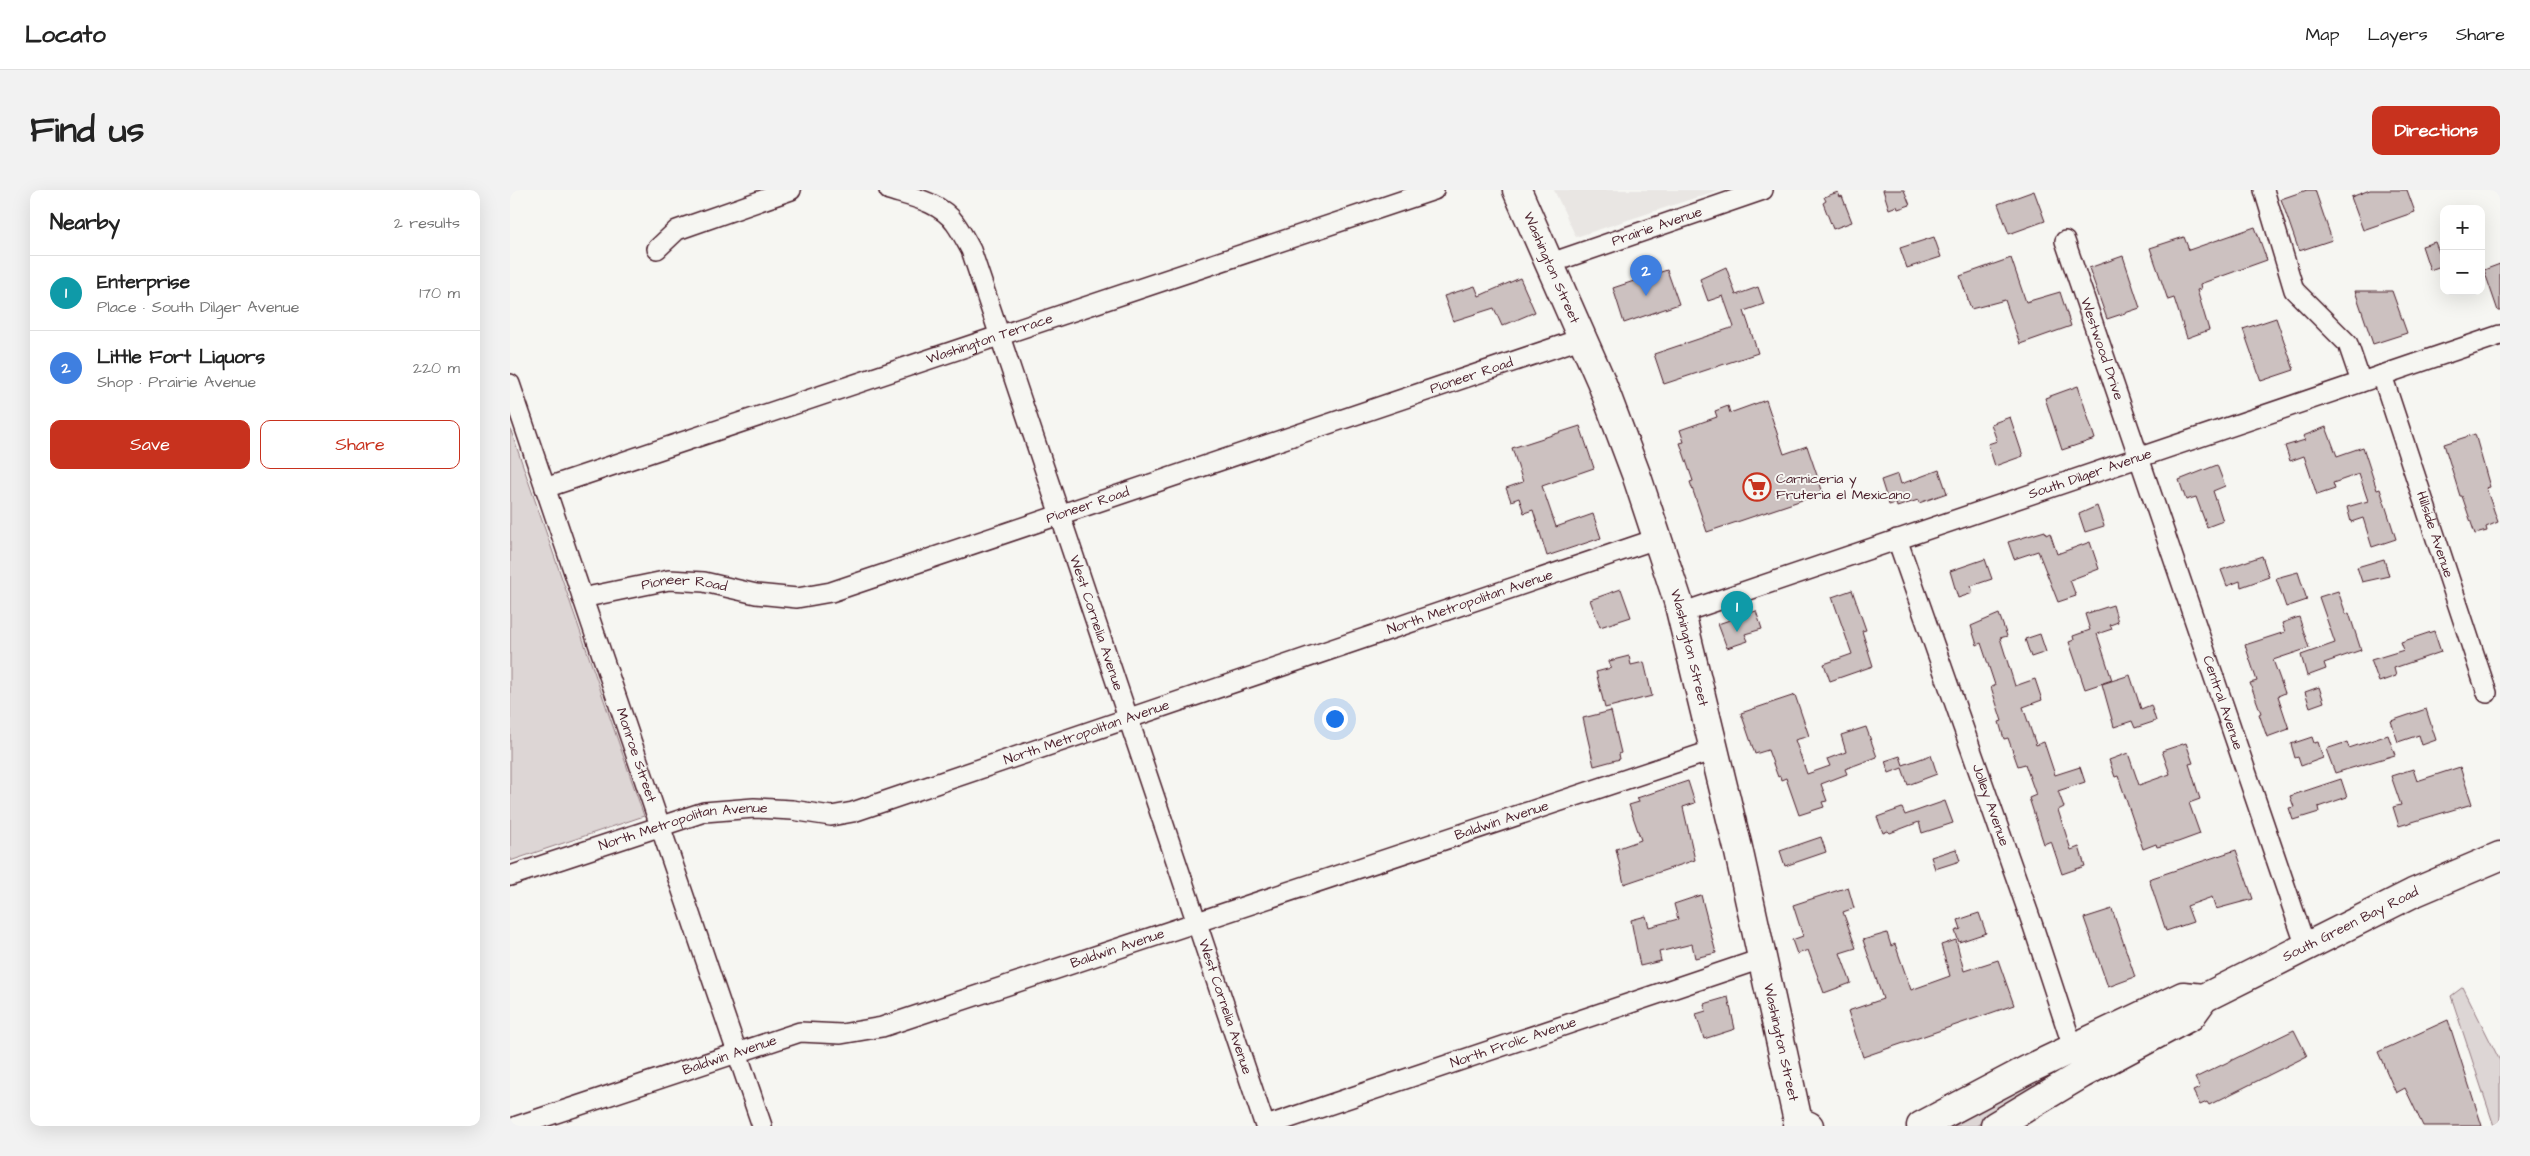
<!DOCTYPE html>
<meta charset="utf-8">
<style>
:root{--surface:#fff;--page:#f2f2f2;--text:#222;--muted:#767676;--line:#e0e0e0;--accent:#c8321e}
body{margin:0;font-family:"Architects Daughter",sans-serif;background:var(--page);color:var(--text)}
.controls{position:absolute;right:15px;top:15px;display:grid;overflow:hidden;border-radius:10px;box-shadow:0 5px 20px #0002}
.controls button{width:45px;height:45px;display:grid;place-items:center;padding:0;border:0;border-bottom:1px solid var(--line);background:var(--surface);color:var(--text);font:25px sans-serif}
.you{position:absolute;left:824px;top:528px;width:18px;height:18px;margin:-12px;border:4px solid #fff;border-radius:50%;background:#1a73e8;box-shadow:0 0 0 8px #1a73e833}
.badge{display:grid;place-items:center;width:32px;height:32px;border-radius:50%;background:var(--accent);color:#fff;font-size:16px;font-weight:700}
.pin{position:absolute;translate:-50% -41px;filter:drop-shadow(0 1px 2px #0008)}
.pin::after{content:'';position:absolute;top:26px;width:18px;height:15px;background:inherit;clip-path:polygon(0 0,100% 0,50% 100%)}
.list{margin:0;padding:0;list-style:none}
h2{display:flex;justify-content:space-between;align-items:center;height:65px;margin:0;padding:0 20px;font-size:21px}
h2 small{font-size:16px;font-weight:400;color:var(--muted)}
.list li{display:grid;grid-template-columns:32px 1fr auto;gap:15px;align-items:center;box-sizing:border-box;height:75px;padding:0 20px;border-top:1px solid var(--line)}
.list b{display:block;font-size:19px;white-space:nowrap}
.list p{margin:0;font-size:16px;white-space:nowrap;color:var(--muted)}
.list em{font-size:16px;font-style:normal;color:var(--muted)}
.actions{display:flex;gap:10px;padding:15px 20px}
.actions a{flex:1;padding:11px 0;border:1px solid var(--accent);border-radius:10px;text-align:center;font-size:18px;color:var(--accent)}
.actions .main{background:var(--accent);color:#fff}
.map{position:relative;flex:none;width:1990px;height:936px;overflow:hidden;border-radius:10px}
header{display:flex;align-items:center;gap:30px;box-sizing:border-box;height:70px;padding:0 25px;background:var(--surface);border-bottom:1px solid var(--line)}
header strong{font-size:24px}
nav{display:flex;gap:28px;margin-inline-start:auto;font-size:18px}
.intro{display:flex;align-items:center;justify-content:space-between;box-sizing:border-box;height:120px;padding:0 30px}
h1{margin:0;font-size:35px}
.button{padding:12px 22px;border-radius:10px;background:var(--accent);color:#fff;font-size:18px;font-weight:700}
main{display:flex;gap:30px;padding:0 30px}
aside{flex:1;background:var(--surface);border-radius:10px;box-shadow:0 5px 20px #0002}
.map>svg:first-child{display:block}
.built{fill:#e9e6e3}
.green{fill:#ddd6d5;stroke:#947a80}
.building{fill:#ccc1c0;stroke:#4a1f2b}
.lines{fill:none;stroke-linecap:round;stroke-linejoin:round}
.minor-casing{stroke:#4a1f2b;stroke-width:22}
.secondary-casing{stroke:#4a1f2b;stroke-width:31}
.primary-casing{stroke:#4a1f2b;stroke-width:31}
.minor{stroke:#f6f6f2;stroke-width:19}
.secondary{stroke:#f6f6f2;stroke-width:28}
.primary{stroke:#f6f6f2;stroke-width:28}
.labels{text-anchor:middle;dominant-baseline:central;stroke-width:4;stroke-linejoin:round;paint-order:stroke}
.street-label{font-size:14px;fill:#4a1f2b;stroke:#f6f6f2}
.poi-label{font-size:14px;fill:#4a1f2b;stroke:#f6f6f2;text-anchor:start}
</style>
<header>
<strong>Locato</strong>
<nav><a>Map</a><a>Layers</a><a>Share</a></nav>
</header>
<div class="intro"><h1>Find us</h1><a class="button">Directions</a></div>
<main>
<aside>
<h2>Nearby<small>2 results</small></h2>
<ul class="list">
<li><span class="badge" style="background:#0f9aa8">1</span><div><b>Enterprise</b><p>Place · South Dilger Avenue</p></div><em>170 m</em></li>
<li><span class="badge" style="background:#3f7fe0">2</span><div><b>Little Fort Liquors</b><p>Shop · Prairie Avenue</p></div><em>220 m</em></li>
</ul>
<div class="actions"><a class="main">Save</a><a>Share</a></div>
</aside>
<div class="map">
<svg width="1990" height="936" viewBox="0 0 1990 936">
<rect width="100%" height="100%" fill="#f6f6f2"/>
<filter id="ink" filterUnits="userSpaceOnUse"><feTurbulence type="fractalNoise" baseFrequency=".02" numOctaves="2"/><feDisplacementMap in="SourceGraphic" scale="10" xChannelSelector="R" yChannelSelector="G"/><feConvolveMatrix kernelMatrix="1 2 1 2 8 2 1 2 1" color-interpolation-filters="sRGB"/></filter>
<g filter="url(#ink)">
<path class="built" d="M1044 0H1209L1066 47Z"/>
<path class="green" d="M0 238 134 626 0 671Z
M1953 797 1990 871V936H1984L1941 806Z
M1531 884H1547L1466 936H1444Z"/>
<path class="building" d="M1373 0H1394L1400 15 1388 19 1387 16 1379 19Z
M1797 0H1805L1822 50 1789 61 1771 9Z
M1860 0H1897L1905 22 1853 40 1841 7Z
M1524 1 1535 31 1499 44 1488 14Z
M1328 2 1330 7 1332 6 1342 32 1323 39 1313 13 1316 11 1314 7Z
M1745 37 1757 70 1690 94 1691 99 1687 100 1699 140 1677 148 1664 108 1658 110 1640 58 1674 47 1679 60Z
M1424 47 1431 67 1397 78 1390 58Z
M1925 52 1934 75 1920 80 1912 56Z
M1613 66 1630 118 1597 129 1579 78Z
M1501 68 1516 112 1550 102 1561 136 1510 154 1495 110 1461 119 1450 86Z
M1990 74V121H1988L1974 80Z
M1216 77 1226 105 1248 97 1254 114 1234 121 1248 163 1154 194 1144 164 1224 137 1213 106 1198 111 1190 89Z
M1157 80 1169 114 1114 133 1103 98Z
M1010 88 1025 122 992 136 984 118 943 131 934 106 965 96 969 106Z
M1845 101H1882L1897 143 1863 154Z
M1766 128 1784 180 1751 191 1733 139Z
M1568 196 1585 249 1552 260 1535 208Z
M1256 210 1274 264 1297 256 1313 303 1197 342 1180 292 1183 291 1170 253 1174 252 1170 240 1207 227 1205 221 1218 216 1220 223Z
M1500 227 1513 266 1485 276 1478 254 1487 251 1481 234Z
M1070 236 1084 278 1032 296 1046 337 1083 324 1091 348 1037 366 1023 320 1014 323 1009 308 1001 311 996 298 1013 292 1002 258Z
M1816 237 1827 266 1853 257 1867 300 1870 299 1886 349 1862 357 1853 328 1841 332 1837 317 1858 311 1849 284 1823 293 1825 299 1807 305 1794 266 1780 271 1775 256 1795 250 1793 246Z
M1965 244 1980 297 1976 298 1988 332 1976 337 1977 341 1965 344 1952 306H1950L1934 254Z
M1707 275 1715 296 1703 301 1713 331 1697 337 1686 307 1676 310 1669 290Z
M1429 280 1437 303 1409 313 1408 310 1387 317 1386 313 1379 315 1371 290 1388 284 1391 294Z
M1587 316 1594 336 1575 342 1569 324Z
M1535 341 1536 345 1540 343 1547 364 1580 352 1589 379 1560 390 1566 406 1548 412 1528 361 1504 369 1498 352Z
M1752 366 1759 387 1731 397 1730 391 1717 396 1711 380Z
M1475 369 1482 389 1461 396 1463 403 1448 408 1440 381Z
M1874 369 1879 386 1852 392 1847 377Z
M1788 382 1797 410 1776 417 1766 388Z
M1111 399 1121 427 1090 437 1080 410Z
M1342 400 1356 440 1352 441 1363 476 1320 491 1314 474 1342 464 1322 407Z
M1828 401 1836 424 1839 423 1851 460 1814 473 1816 479 1797 486 1791 465 1825 453 1809 407Z
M1603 415 1608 432 1600 435 1602 439 1587 444 1602 490 1575 499 1559 452 1564 450 1563 446 1580 440 1575 424Z
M1246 421 1252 439 1235 444 1238 451 1217 458 1208 434Z
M1489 424 1497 446 1490 448 1505 496 1525 489 1532 510 1513 517 1526 555 1534 552 1545 585 1570 577 1575 592 1548 601 1554 617 1548 620 1561 660 1569 657 1575 676 1552 684 1541 651 1534 654 1519 608 1526 605 1515 574 1508 576 1498 548 1494 549 1489 532 1492 531 1481 497 1485 495 1471 453 1467 455 1461 436Z
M1789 427 1799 458 1763 470 1775 503 1768 506 1779 539 1757 547 1749 524 1751 523 1740 493 1747 491 1735 455 1775 442 1772 433Z
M1924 441 1931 462 1884 478 1886 486 1869 492 1861 470 1894 460 1891 452Z
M1530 444 1536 462 1521 467 1515 449Z
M1119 466 1121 475 1134 472 1142 506 1095 518 1086 482 1101 478 1099 471Z
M1620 485 1631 519 1641 515 1646 531 1625 538 1622 531 1604 537 1592 494Z
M1809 497 1814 512 1800 517 1795 502Z
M1285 505 1299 546 1285 550 1297 584 1320 576 1317 569 1336 562 1331 545 1356 537 1367 567 1335 579 1337 584 1311 594 1317 611 1312 612 1314 617 1289 625 1276 588 1271 590 1270 586 1268 587 1258 560 1245 564 1231 523Z
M1916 519 1926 550 1912 555 1909 545 1888 552 1881 531Z
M1101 521 1111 563 1109 564 1110 569 1084 576 1073 528Z
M1878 545 1885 565 1825 583 1816 559 1837 552 1839 558Z
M1802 547 1804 553 1808 552 1813 568 1791 576 1788 567 1785 568 1781 554Z
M1676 553 1683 573 1679 574 1690 609 1679 613 1690 644 1668 652 1647 657 1646 654 1633 659 1608 586 1605 587 1599 570 1618 563 1629 595 1660 584 1652 561Z
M1421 565 1427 584 1398 595 1392 578 1379 583 1375 571 1390 566 1393 575Z
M1950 577 1962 614 1889 636 1883 617 1891 615 1881 586 1903 579 1907 591Z
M1831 589 1837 607 1808 617 1809 622 1783 630 1779 618 1784 617 1780 606Z
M1178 591 1185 613 1173 617 1185 670 1114 694 1106 659 1131 650 1119 615 1129 612 1127 608Z
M1435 611 1443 633 1412 643 1409 632 1380 643 1378 641 1373 643 1367 627 1392 618 1395 625Z
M1311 647 1316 662 1275 676 1270 661Z
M1446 659 1450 671 1425 679 1421 667Z
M1726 660 1743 709 1706 719 1702 707 1677 716 1683 732 1656 741 1639 689Z
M1338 697 1344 718 1333 722 1346 758 1330 763 1341 793 1314 803 1298 760 1287 764 1282 750 1293 746 1283 715Z
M1191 705 1206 763 1185 768 1182 754 1149 762 1151 771 1130 776 1121 730 1136 726 1139 737 1168 729 1164 714Z
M1602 719 1625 787 1598 797 1574 728Z
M1469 723 1476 743 1449 752 1445 741 1451 739 1448 730Z
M1377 743 1381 756 1385 754 1401 800 1440 786 1431 755 1446 750 1454 781 1488 770 1504 815 1353 867 1338 821 1373 809 1353 750Z
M1218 807 1225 839 1194 849 1186 824 1196 821 1194 814Z
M1938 830 1972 936H1913L1895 898 1886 903 1868 862Z
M1784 840 1797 866 1699 915 1697 912 1690 915 1683 901 1690 898 1685 888Z"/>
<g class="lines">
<g class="minor-casing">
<g id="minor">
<path id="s1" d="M379 0C402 7 430 12 445 33 451 41 456 51 461 60L755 936"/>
<path d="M1754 0 1784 100 1838 154 1851 192"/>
<path id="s2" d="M1555 51 1796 757"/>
<path d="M147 59 167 40 281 0"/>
<path id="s3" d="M1041 73 1253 0"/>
<path id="s4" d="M1872 185 1977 503"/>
<path id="s5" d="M0 194 252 936"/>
<path id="s6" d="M35 298 924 0"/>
<path id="s7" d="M1387 349 1523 736 1567 870"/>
<path id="s8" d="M72 408 159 390 194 392 246 404 287 408 321 402 1073 148"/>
<path id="s9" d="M1171 423 1990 145"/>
<path id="s10" d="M0 686 194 622 244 618 282 620 321 626 343 622 1146 349"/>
<path id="s11" d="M7 936 290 842 331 844 372 837 1204 560"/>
<path id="s12" d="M756 936 1251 769"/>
</g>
</g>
<g class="secondary-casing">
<g id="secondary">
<path id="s13" d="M1007 0 1091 191 1126 284 1168 411 1228 658 1289 936"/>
</g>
</g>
<g class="primary-casing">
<g id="primary">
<path d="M1287 936 1288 931 1299 936"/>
<path d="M1411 936 1517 880 1673 806 1694 808"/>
<path id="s14" d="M1485 936 1572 884 1681 826 1694 808 1903 703 1990 666"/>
</g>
</g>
<use href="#minor" class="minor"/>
<use href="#secondary" class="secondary"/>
<use href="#primary" class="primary"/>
</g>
</g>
<defs>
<g id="supermarket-ring" transform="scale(1.4375)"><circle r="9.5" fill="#f6f6f2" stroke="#c8321e" stroke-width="1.5"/><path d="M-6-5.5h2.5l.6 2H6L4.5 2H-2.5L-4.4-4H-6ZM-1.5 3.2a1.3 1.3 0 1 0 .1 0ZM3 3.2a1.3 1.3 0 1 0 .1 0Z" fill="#c8321e"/></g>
</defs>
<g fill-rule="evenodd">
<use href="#supermarket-ring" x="1247" y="297"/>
</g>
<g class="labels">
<g class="street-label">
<text stroke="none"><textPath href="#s3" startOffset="112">Prairie Avenue</textPath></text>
<text stroke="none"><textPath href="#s13" startOffset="85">Washington Street</textPath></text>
<text stroke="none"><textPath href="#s6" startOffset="469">Washington Terrace</textPath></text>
<text stroke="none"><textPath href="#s2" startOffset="114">Westwood Drive</textPath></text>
<text stroke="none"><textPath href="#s8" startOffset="929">Pioneer Road</textPath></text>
<text stroke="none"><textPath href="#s9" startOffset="432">South Dilger Avenue</textPath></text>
<text stroke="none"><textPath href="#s8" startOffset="524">Pioneer Road</textPath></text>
<text stroke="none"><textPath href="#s4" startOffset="168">Hillside Avenue</textPath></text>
<text stroke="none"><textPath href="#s8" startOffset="104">Pioneer Road</textPath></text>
<text stroke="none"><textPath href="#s10" startOffset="1006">North Metropolitan Avenue</textPath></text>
<text stroke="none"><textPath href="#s1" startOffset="500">West Cornelia Avenue</textPath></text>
<text stroke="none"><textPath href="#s13" startOffset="490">Washington Street</textPath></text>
<text stroke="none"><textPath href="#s2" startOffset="488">Central Avenue</textPath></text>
<text stroke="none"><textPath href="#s10" startOffset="601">North Metropolitan Avenue</textPath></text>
<text stroke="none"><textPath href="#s5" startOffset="392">Monroe Street</textPath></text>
<text stroke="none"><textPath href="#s7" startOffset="282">Jolley Avenue</textPath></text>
<text stroke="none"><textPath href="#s11" startOffset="1034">Baldwin Avenue</textPath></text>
<text stroke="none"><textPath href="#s10" startOffset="181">North Metropolitan Avenue</textPath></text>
<text stroke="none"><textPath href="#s14" startOffset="411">South Green Bay Road</textPath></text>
<text stroke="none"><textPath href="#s11" startOffset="629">Baldwin Avenue</textPath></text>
<text stroke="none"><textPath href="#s1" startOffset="905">West Cornelia Avenue</textPath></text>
<text stroke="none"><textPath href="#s12" startOffset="261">North Frolic Avenue</textPath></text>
<text stroke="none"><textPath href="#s13" startOffset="895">Washington Street</textPath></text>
<text stroke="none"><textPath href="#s11" startOffset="224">Baldwin Avenue</textPath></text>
</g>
<g class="poi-label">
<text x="1266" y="289">Carniceria y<tspan x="1266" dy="16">Fruteria el Mexicano</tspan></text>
</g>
</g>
</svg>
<div class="controls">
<button>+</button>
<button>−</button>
</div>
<div class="you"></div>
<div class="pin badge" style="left:1227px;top:442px;background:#0f9aa8">1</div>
<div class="pin badge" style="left:1136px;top:106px;background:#3f7fe0">2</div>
</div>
</main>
